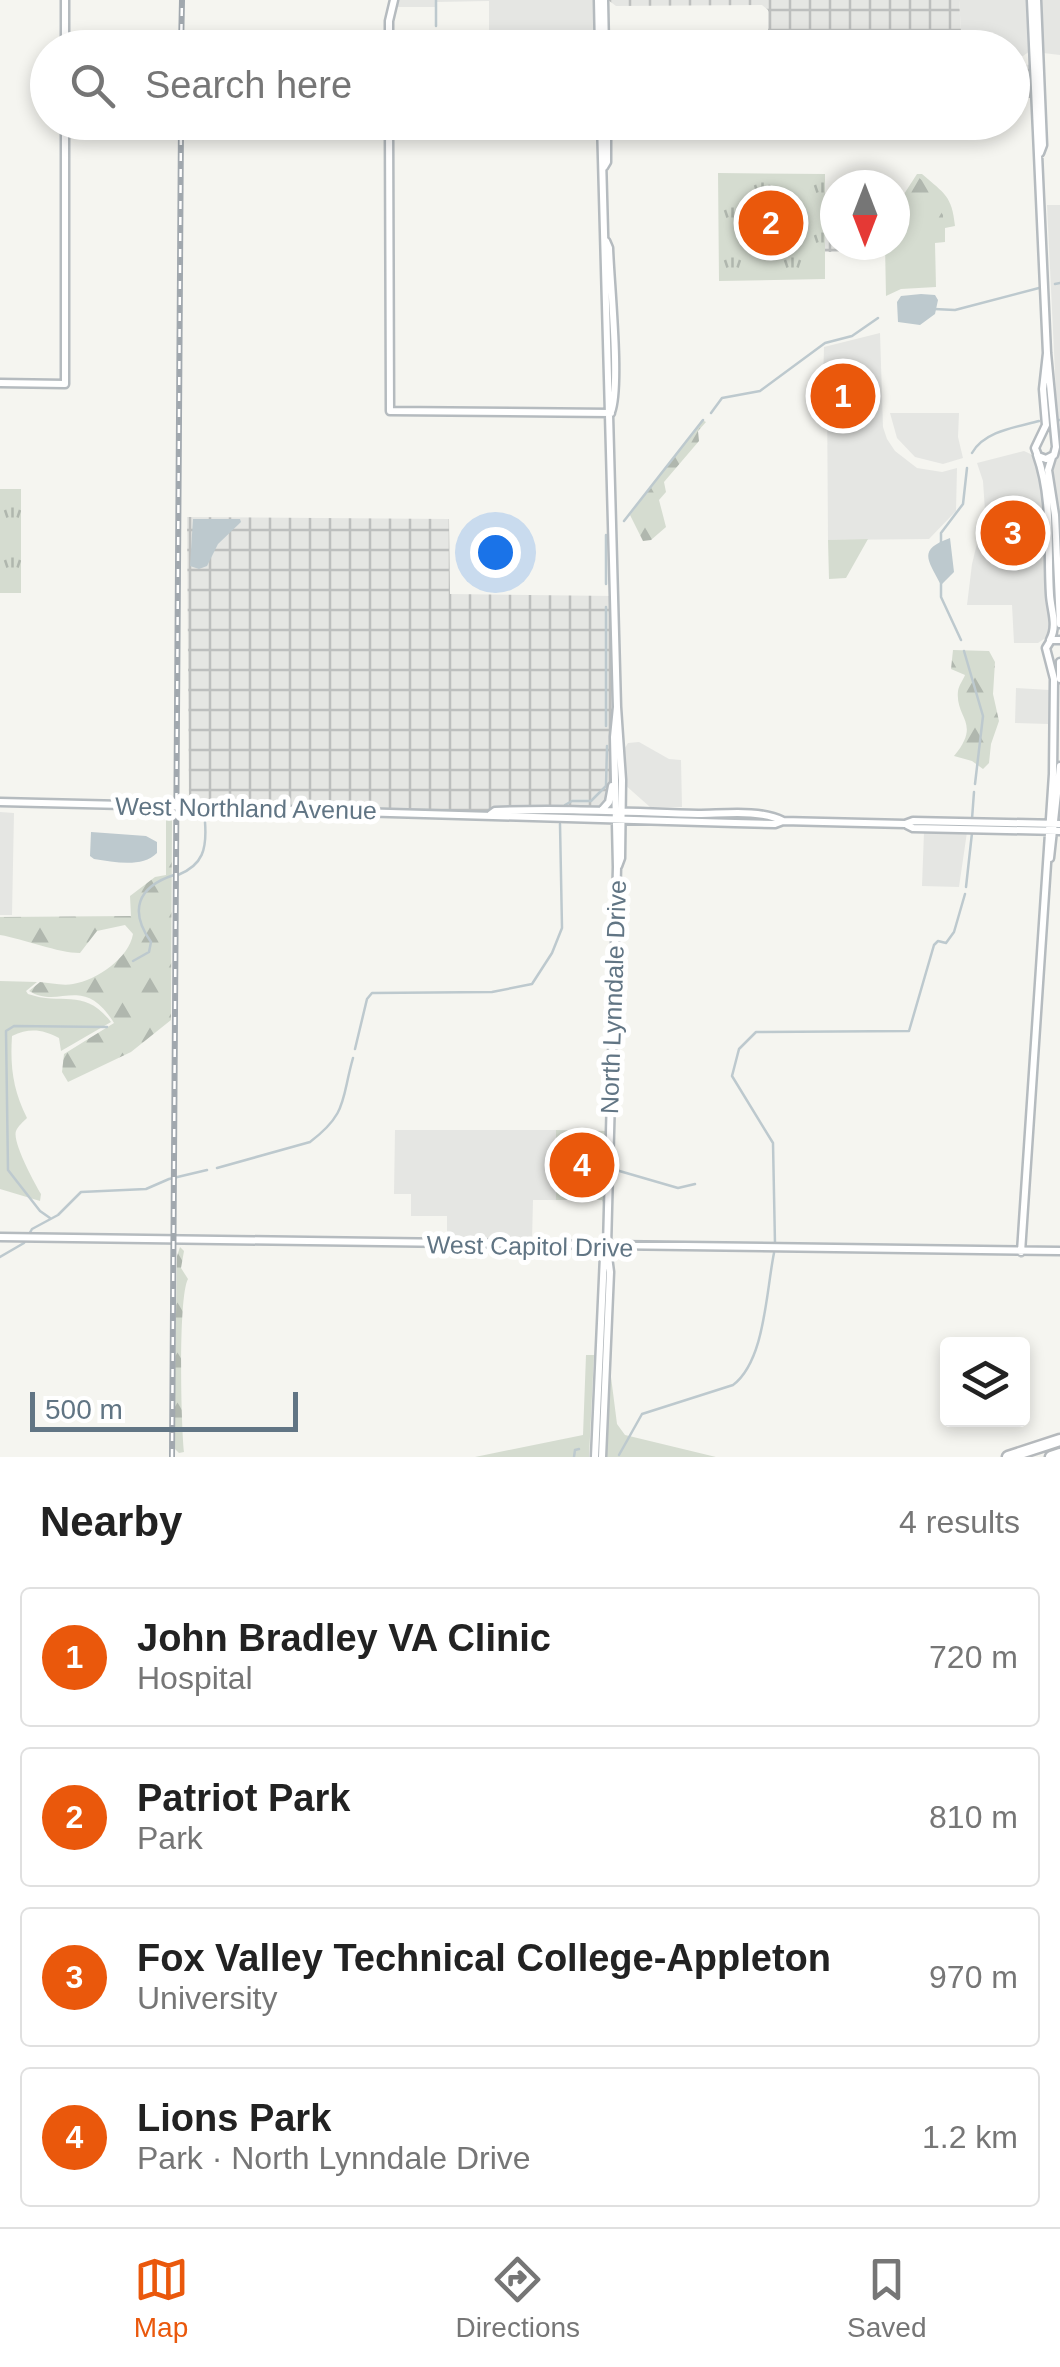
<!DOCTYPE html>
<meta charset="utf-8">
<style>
:root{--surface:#fff;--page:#f2f2f2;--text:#222;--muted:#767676;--line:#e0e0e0;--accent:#ea580c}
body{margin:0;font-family:Arial,sans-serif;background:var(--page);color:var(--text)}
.controls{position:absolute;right:30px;bottom:30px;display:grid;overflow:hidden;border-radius:10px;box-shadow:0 5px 15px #0003}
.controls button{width:90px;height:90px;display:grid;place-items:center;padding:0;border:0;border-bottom:2px solid var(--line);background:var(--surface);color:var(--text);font:50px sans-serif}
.compass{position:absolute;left:820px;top:170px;width:90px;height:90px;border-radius:50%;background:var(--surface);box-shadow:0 5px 15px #0003;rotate:180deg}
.scale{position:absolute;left:30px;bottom:25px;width:268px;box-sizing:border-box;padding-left:10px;border:5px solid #617584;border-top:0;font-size:28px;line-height:35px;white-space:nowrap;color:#617584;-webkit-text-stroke:8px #fff;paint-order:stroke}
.you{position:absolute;left:495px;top:552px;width:35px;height:35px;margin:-25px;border:8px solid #fff;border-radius:50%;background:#1a73e8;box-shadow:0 0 0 15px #1a73e833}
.badge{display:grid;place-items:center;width:65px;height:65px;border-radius:50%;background:var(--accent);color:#fff;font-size:32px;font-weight:700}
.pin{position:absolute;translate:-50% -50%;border:5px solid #fff;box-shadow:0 2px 10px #0006}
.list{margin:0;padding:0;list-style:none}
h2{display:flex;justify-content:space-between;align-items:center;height:130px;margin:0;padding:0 40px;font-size:42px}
h2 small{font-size:32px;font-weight:400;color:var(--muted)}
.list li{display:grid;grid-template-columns:65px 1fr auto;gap:30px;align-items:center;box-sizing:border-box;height:140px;margin:0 20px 20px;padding:0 20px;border:2px solid var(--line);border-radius:10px}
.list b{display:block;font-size:38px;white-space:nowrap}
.list p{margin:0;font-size:32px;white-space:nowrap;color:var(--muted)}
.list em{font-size:32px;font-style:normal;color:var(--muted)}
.icon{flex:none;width:55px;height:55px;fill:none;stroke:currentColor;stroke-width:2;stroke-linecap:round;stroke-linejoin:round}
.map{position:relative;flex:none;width:1060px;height:1457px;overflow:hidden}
.search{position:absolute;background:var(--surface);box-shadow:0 5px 15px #0003;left:30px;right:30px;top:30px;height:110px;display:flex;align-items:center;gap:25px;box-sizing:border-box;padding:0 35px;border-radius:55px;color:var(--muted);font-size:38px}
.sheet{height:770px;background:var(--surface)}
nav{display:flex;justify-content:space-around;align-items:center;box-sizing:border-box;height:140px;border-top:2px solid var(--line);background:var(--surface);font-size:28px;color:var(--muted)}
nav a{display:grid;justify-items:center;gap:5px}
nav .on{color:var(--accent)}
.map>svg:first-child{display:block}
.built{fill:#e5e6e3}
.industrial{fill:url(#industrial-grid)}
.grass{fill:#d5dcd0}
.forest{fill:url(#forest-firs)}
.park{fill:url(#park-tufts)}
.water{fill:#bdc9ce}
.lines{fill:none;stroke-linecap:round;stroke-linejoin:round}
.stream{stroke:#bdc9ce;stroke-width:2.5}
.secondary-casing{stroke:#b5bbbf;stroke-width:11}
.highway-casing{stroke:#b5b9bc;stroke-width:15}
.secondary{stroke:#fff;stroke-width:6}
.highway{stroke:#fff;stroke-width:10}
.rail-casing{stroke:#a1a8ae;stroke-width:6}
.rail{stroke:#fff;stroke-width:2.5;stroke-dasharray:8;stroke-linecap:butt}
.secondary-bridge-casing{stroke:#b5bbbf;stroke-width:11;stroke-linecap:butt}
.secondary-bridge{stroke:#fff;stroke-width:6}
.labels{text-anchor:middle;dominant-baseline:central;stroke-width:10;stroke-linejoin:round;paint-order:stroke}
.street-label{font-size:25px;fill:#617584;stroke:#fff}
</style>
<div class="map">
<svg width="1060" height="1457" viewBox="0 0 1060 1457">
<defs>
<pattern id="industrial-grid" width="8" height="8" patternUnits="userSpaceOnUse" patternTransform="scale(2.5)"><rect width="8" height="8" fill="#e5e6e3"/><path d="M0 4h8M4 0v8" fill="none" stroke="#bdbfbe"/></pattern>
<pattern id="forest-firs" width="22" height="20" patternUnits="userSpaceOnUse" patternTransform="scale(2.5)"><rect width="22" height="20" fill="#d5dcd0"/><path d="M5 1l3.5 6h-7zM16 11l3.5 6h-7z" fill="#b0b7ae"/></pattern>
<pattern id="park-tufts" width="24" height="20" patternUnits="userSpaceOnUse" patternTransform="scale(2.5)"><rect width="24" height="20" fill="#d5dcd0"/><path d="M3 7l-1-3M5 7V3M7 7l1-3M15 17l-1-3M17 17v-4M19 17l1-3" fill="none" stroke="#b0b7ae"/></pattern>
</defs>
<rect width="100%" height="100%" fill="#f5f5f0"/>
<path class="built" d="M398 0H596V47H489V1L436 2 435 7H396Z
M959 0H1028L1030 51 1023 56H1013L1012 48 962 47Z
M1038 0H1060V55L1043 53 1040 50Z
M1047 205H1060V606L1058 515 1050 471 1059 456Z
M880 333 883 427 887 439 895 451 917 468 942 472 957 468 956 511 929 539 828 540 827 391 823 387 824 347Z
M890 413H959L958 437 963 458 943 464 915 457 897 438Z
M1024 451 1035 456 1044 491 1052 626 1050 635 1038 643H1014L1012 605H967L972 564 985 511 983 481 977 463Z
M1016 688 1050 690 1048 724 1015 723Z
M639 742 669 759 681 760 682 807H650L624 784 623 751 628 743Z
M0 812 14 813 12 915H0Z
M924 832H967L959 887 922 886Z
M395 1130H556V1200H533L532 1241 447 1239V1216H411V1194H394Z"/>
<path class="industrial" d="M608 0H959L962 47H768V10L762 5 616 6Z
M1012 63 1030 65 1031 98H1013Z
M825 193H835V245H879V252H825Z
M187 517 449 519 450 594 615 596 617 707 608 804 598 811 566 819 189 807Z"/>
<path class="grass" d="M917 174H922C945 194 952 196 955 226L945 228V242L935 243 936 287 901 289 886 296 885 245H895V208Z
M868 539 846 578 829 579 828 540Z
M0 981 37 982 26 991 28 994C63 1006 84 987 111 1022L61 1051 59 1038C42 1029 29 1028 12 1036 10 1067 13 1090 27 1118 23 1122 18 1126 16 1131 12 1142 35 1184 41 1194L40 1201 0 1189Z
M586 1355H594L589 1457H475L583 1435Z
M606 1377H611L617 1424 625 1435 716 1457H604Z"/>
<path class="forest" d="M917 176 932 189 928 194 943 215V222L935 228 922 230V224L905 206V194Z
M702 420 706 422 698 431 699 441 664 482 666 492 659 500 666 527 651 540 643 541 630 515Z
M953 650 989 651 995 662 993 694 999 721 991 744 989 763 983 769 972 761 954 756C982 722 955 719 958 691 959 685 963 680 965 675L951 669Z
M166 815H172L171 1020 131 1052 68 1082 62 1072 64 1054 114 1023C83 973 60 1010 29 991L40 982C50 983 63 986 73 984 97 980 129 958 133 934L125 925 97 931 80 953C58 953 24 939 0 935V917L131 916 130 896 155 877 166 875Z
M180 1247 184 1251 181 1268 188 1279C178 1297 181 1425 184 1452L179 1453 174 1448V1433L177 1256Z"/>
<path class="park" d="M718 173 825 174V279L719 281Z
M0 489H21V593H0Z
M556 1130 610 1131 607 1210 602 1200H556Z"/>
<path class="water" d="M921 294 935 295 938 300 935 314 920 325 898 322 897 302 901 296Z
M193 519H240L241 522 218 544 207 566 199 569 190 566Z
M950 538 954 572 941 585C927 558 918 550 950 538Z
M91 832 146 836 157 842V853C142 868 115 862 94 859L90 856Z"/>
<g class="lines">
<path class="stream" d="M436 26V0
M435 48V33
M1055 284 1060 283
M934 309 955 310 1039 288
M711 413 722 398 760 391 825 343 852 336 878 318
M1059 420H1060
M972 453C984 431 1017 427 1039 421
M624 521 703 420
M941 543V533L963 504 967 468
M941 581V597L961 640
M606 584V535
M606 607V726
M964 651 983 716 975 784
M565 805 572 801H591L606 786 607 746
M972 819 974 792
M178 875C203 865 207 849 205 822
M966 887 972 833
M133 961 149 952 151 942C129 911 137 887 174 875
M355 1049 367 999 372 993 492 992 532 984 552 953 562 928 560 824
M217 1168 310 1142C348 1113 341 1100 353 1058
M616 1170 678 1188 695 1184
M50 1218 40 1211 8 1170 6 1031 14 1026 107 1027
M775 1244 773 1143 732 1076 739 1049 756 1032 909 1031 934 945 938 941 946 943 954 932 965 894
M0 1257 24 1243 32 1229 58 1215 81 1192 146 1189 169 1179 207 1170
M619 1455 642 1414 733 1385C765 1361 766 1292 774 1253
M574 1457 575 1450 579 1449"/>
<g class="secondary-casing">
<path id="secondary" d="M598 0 599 48
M604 0 605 48
M1031 0 1047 353 1056 447 1054 455 1046 459 1038 456 1035 448 1046 425 1043 389 1047 353
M1037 0 1043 145 1040 153
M65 48V0
M389 48V21L394 0
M389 122 390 411 611 413
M601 122 617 707 622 780 621 858 618 866
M604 167 607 162V122
M606 241 609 248C610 282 621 386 611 412
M0 383 65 384V122
M1037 455C1053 500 1047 548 1050 595 1051 611 1058 625 1050 640
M1052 457 1048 470 1055 515 1060 624
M1060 662V679
M0 802 166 806
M189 807 735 823 775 824 783 821 905 824 913 821 1060 824
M602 810 609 802 612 786
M491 814 495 811C562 808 630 812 698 814 723 814 760 809 783 821
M907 825 913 828 1060 831
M1050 858 1060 766
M0 1237 1060 1251
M1021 1252 1053 774 1054 679 1046 648 1051 640H1060
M595 1457 604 1256 607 1247 617 867 614 737 617 707
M602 1457 610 1272 607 1249"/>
</g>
<g class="highway-casing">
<path id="highway" d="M1008 1457 1060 1440
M1051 1457 1060 1454"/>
</g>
<use href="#secondary" class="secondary"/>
<use href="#highway" class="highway"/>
<g class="rail-casing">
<path id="rail" d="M181 48 182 0
M172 1457 181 122"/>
</g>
<use href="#rail" class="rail"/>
<g class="secondary-bridge-casing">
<path id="secondary-bridge" d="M166 806 189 807"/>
</g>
<use href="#secondary-bridge" class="secondary-bridge"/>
</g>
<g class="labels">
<g class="street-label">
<text transform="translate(246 808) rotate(1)">West Northland Avenue</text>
<text transform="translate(613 997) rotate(-88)">North Lynndale Drive</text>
<text transform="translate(530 1246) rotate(1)">West Capitol Drive</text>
</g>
</g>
</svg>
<div class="controls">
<button><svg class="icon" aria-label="layers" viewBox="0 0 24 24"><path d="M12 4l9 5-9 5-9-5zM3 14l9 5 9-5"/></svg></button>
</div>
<svg class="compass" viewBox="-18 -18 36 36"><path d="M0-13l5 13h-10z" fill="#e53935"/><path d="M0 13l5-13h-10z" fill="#767676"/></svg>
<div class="scale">500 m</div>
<div class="you"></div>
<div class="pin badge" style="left:843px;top:396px">1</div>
<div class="pin badge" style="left:771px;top:223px">2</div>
<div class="pin badge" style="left:1013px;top:533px">3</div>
<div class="pin badge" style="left:582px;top:1165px">4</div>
<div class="search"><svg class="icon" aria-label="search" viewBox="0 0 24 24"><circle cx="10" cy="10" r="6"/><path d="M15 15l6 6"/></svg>Search here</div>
</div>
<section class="sheet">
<h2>Nearby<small>4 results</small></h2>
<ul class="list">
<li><span class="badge">1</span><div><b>John Bradley VA Clinic</b><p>Hospital</p></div><em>720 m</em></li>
<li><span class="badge">2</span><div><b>Patriot Park</b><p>Park</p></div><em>810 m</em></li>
<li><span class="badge">3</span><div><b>Fox Valley Technical College-Appleton</b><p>University</p></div><em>970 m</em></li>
<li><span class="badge">4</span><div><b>Lions Park</b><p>Park · North Lynndale Drive</p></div><em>1.2 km</em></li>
</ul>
</section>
<nav>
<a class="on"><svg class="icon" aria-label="map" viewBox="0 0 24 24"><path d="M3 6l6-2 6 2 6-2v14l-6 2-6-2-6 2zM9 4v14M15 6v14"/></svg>Map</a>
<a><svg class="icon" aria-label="directions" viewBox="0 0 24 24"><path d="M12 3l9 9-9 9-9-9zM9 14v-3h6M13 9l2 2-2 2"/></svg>Directions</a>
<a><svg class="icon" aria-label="saved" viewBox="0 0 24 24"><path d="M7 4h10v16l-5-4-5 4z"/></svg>Saved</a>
</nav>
